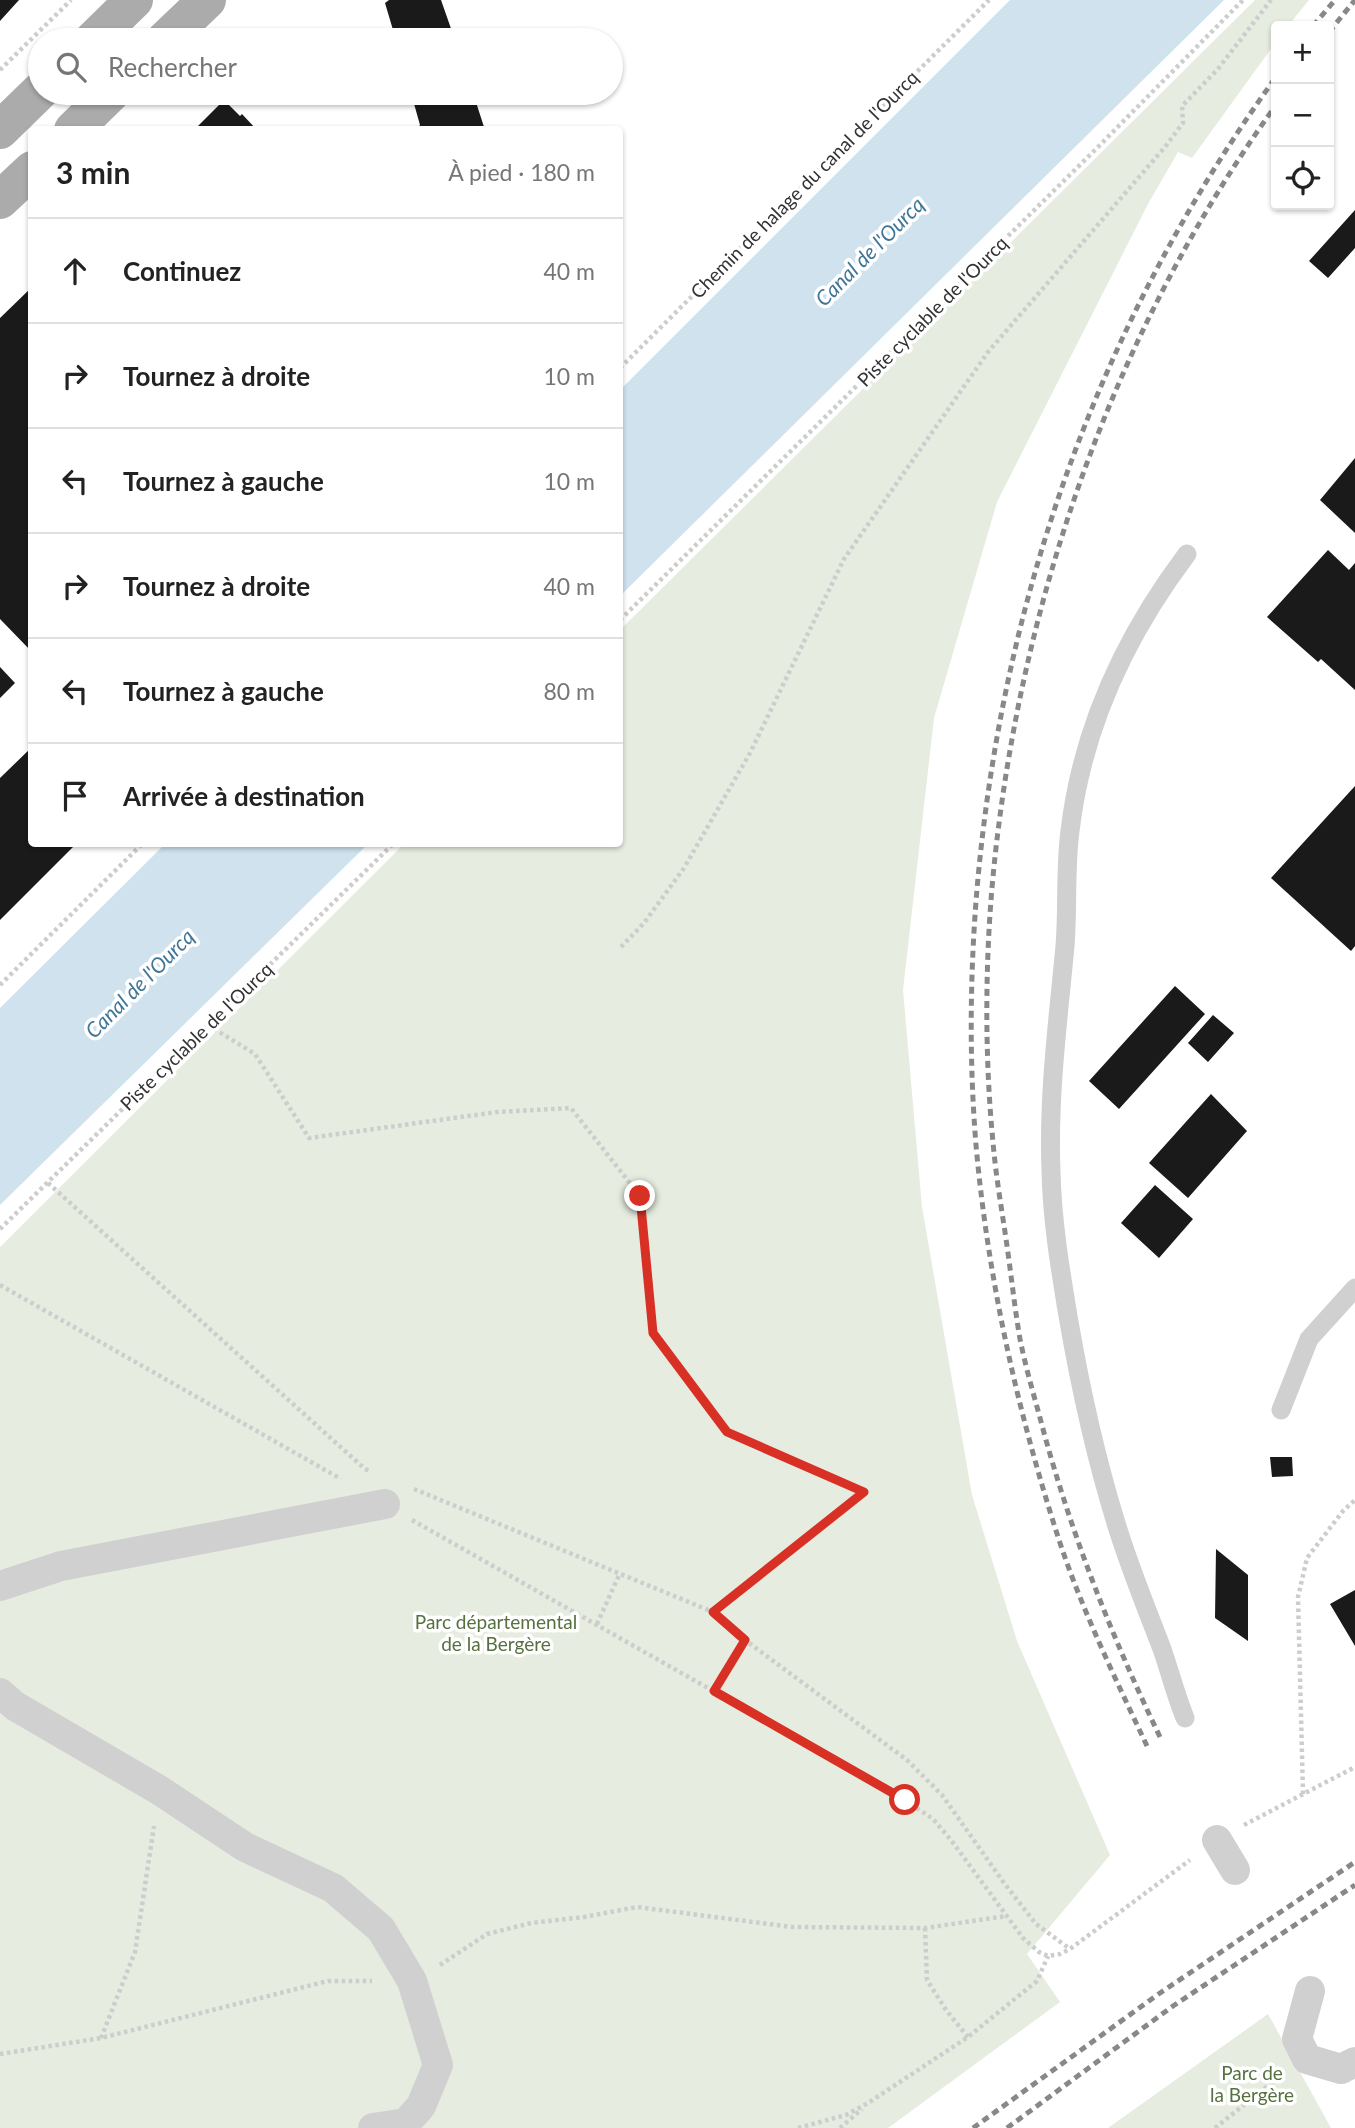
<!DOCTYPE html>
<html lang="fr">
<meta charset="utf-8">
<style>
:root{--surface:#fff;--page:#f2f2f2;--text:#222;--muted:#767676;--line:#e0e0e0}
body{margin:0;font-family:Lato,sans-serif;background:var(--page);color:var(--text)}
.controls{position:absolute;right:21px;top:21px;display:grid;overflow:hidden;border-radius:7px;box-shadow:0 2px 5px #0004}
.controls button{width:63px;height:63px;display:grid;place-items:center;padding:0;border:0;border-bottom:2px solid var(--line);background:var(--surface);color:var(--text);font:35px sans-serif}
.stop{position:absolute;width:21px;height:21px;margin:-16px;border:5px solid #d93025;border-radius:50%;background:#fff}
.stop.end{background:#d93025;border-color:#fff;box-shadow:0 2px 7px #0008}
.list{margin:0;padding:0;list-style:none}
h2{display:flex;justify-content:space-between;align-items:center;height:91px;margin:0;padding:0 28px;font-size:30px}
h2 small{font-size:23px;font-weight:400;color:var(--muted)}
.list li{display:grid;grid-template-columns:46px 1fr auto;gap:21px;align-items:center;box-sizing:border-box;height:105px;padding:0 28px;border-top:2px solid var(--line)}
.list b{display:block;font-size:26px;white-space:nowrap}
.list em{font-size:23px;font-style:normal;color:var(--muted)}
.icon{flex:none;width:38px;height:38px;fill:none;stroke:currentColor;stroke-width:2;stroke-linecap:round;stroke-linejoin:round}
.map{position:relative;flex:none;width:1355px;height:2128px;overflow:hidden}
.search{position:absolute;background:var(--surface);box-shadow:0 2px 5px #0004;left:28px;top:28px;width:595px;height:77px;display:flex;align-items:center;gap:18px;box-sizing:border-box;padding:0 24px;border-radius:38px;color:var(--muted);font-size:26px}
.panel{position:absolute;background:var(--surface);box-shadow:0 2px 5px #0004;left:28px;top:126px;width:595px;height:721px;border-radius:7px}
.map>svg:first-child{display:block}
.green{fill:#e6ecdf}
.water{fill:#cfe2ee}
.building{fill:#1a1a1a}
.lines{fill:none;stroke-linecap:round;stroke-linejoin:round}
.path{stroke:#cdcdcd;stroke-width:4.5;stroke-dasharray:3.5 3.5;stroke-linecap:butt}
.service{stroke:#d0d0d0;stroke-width:19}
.pedestrian{stroke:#d0d0d0;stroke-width:30}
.primary{stroke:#ababab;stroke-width:38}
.rail{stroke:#888;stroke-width:5;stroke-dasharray:7 5;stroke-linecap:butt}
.route{stroke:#d93025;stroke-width:9}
.labels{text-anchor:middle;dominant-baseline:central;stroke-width:7;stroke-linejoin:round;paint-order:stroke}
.street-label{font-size:19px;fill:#333;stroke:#fff}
.park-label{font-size:19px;fill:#56703f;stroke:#fff}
.water-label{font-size:21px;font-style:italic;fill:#3f7597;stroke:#fff}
</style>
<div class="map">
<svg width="1355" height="2128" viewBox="0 0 1355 2128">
<rect width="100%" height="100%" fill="#fff"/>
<path class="green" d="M1255 0H1309L1288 26H1276V42L1192 158 1178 152 1148 204 997 502 934 718 903 990 922 1207 972 1495 1017 1641 1110 1855 1027 1954 1060 2002 888 2128H0V1247L404 844H620V630Z
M1268 2014 1331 2128H1108Z"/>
<path class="water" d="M1010 0H1224L620 596V390Z
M165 844H368L0 1205V1008Z"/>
<path class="building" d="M0 0H19L0 21Z
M389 0H441L455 40H396L385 3Z
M411 93H473L485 130H416L420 125Z
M224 100 240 116 242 114 257 130H194Z
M1355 210V248L1328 278 1309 261Z
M32 287V652L0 619V318Z
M1355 458V533L1320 500Z
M1328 550 1349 570 1355 563V690L1321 659 1318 662 1267 617Z
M0 667 15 683 0 698Z
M32 747V844H76L0 920V778Z
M1355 786V946L1351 951 1271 878Z
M1175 986 1205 1014 1119 1109 1089 1081Z
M1213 1015 1234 1033 1208 1062 1188 1043Z
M1211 1094 1247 1131 1188 1198 1149 1163Z
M1155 1185 1193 1219 1159 1258 1121 1223Z
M1270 1457H1292L1293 1476 1272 1477Z
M1216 1549 1248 1575V1641L1215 1618Z
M1355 1590V1646L1330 1604Z"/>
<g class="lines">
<path class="path" d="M0 70 71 0
M620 368 989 0
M620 620 1095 150 1243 0
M621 947 644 923 684 868 750 753 844 559 988 352 1165 147 1183 123 1182 106 1218 69 1271 0
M0 985 142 844
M208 1025 255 1054 309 1138 497 1112 571 1108 640 1196 653 1333 727 1432 864 1492 713 1612
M48 1183 365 1469 370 1471
M0 1229 393 844
M0 1285 341 1479
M414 1489 713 1612 745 1640 907 1760 942 1795 1004 1883 1036 1924 1070 1949
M412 1520 905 1800 933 1819 951 1840 1023 1938 1039 1952 1048 1956 1060 1954 1070 1949 1190 1860
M597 1624 620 1573
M714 1691 745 1640
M1303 1794 1298 1597 1307 1558 1343 1511 1355 1500
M1244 1825 1355 1767
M925 1928 927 1980 946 2010 968 2037
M440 1965 487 1934 531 1923 584 1917 637 1907 792 1927 925 1928 1007 1916
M101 2038 135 1952 154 1826
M0 2054 101 2038 328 1981H372
M798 2128 846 2115 868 2103 968 2037 1037 1981 1048 1956
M840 2128 862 2109
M1215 2128 1280 2076"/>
<path class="service" d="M1281 1410 1309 1339 1355 1288
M1185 1718C1176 1696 1170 1672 1162 1649 1146 1607 1129 1566 1116 1523 1095 1455 1080 1386 1068 1316 1060 1268 1052 1220 1051 1171 1048 1096 1058 1021 1065 946 1068 908 1065 869 1070 831 1082 729 1126 635 1187 554"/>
<path class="pedestrian" d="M0 1586 61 1566 385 1504
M0 1693 15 1706 159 1790 245 1847 333 1888 381 1929 412 1981 438 2065 421 2106 406 2123 373 2128
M1217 1840 1235 1870
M1310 1991 1297 2039 1307 2059 1341 2069 1355 2062"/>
<path class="primary" d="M93 40 134 0
M165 40 207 0
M0 130 40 91
M73 130 111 93
M0 200 32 170"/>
<path class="rail" d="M1313 26 1335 0
M1329 32 1355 0
M1160 1737C1110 1633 1068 1526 1039 1414 1032 1389 1025 1364 1020 1339 1015 1310 1012 1282 1008 1253 1003 1216 996 1179 993 1142 984 1051 985 948 995 857 1024 589 1118 324 1276 105
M1147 1746C1116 1680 1083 1612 1060 1543 1018 1414 988 1280 976 1145 969 1060 970 973 977 889 1003 592 1102 318 1276 77
M973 2128 1160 1993 1355 1862
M1007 2128 1173 2006 1355 1885"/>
</g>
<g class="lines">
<path class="route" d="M640 1196 653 1333 727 1432 864 1492 713 1612 745 1640 714 1691 905 1800"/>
</g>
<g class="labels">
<g class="street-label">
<text transform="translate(804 184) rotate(-45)">Chemin de halage du canal de l'Ourcq</text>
<text transform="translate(932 311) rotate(-45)">Piste cyclable de l'Ourcq</text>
<text transform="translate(196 1036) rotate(-44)">Piste cyclable de l'Ourcq</text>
</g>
<g class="park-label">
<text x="496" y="1621">Parc départemental<tspan x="496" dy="22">de la Bergère</tspan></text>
<text x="1252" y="2072">Parc de<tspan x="1252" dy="22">la Bergère</tspan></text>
</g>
<g class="water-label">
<text transform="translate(869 251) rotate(-45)">Canal de l'Ourcq</text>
<text transform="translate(139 983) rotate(-45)">Canal de l'Ourcq</text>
</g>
</g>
</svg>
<div class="controls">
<button>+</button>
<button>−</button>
<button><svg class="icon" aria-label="locate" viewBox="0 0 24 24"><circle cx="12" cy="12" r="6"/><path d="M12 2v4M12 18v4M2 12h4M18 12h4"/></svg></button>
</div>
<div class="stop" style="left:905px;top:1800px"></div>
<div class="stop end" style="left:640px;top:1196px"></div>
<div class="search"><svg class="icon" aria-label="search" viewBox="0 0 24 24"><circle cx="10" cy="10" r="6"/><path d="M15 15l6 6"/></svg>Rechercher</div>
<section class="panel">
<h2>3 min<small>À pied · 180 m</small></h2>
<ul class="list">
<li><svg class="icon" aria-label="ahead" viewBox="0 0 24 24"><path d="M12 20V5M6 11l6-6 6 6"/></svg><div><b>Continuez</b></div><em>40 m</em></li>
<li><svg class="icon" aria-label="right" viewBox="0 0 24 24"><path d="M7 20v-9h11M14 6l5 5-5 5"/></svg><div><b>Tournez à droite</b></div><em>10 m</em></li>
<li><svg class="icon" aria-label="left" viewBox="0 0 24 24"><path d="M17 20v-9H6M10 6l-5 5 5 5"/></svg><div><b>Tournez à gauche</b></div><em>10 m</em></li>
<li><svg class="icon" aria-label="right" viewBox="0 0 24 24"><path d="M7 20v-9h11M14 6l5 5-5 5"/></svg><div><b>Tournez à droite</b></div><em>40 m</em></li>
<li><svg class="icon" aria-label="left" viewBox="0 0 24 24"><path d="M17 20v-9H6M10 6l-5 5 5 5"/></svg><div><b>Tournez à gauche</b></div><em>80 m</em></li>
<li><svg class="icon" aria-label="arrive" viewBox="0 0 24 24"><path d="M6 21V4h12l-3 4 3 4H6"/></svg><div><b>Arrivée à destination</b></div></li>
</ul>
</section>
</div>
